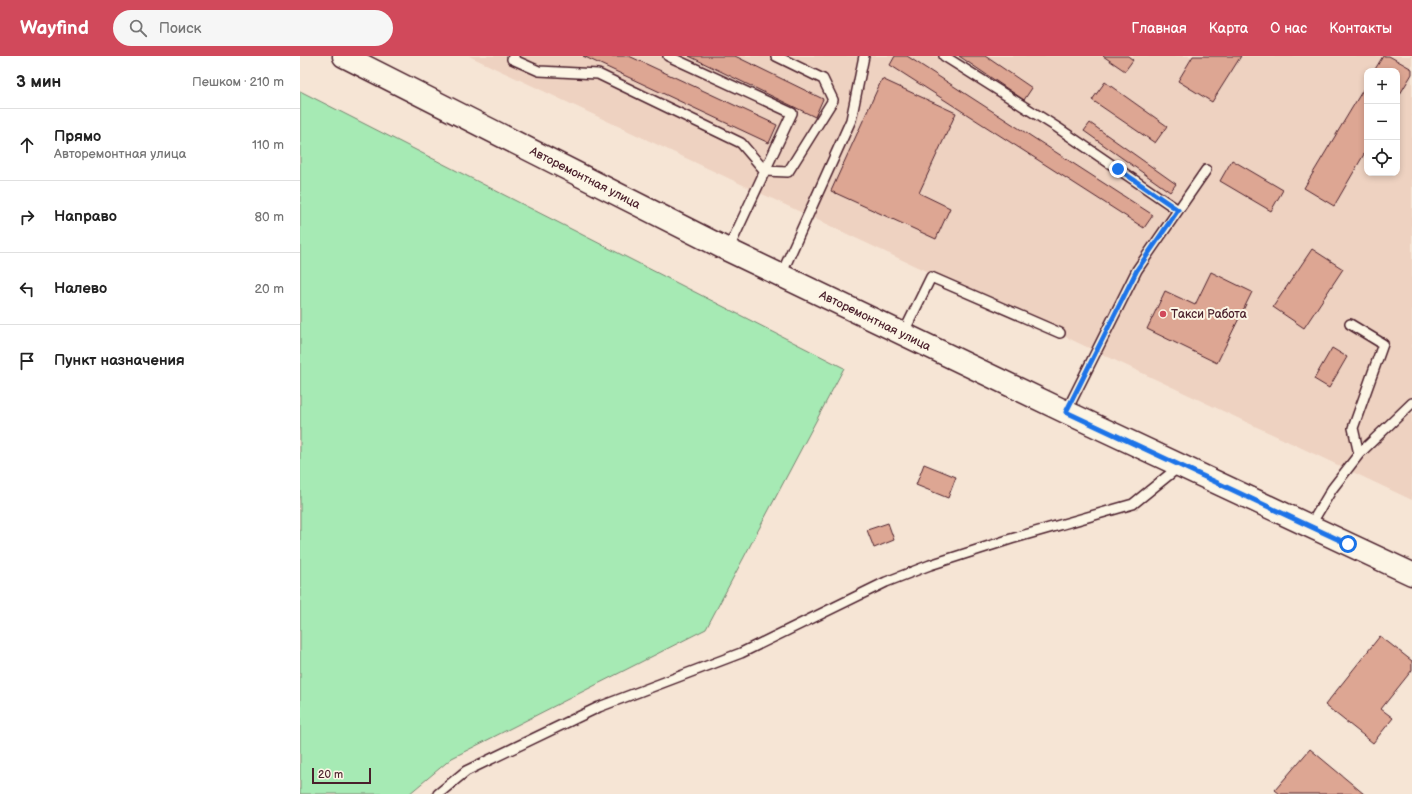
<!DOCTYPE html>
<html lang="ru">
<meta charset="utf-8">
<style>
:root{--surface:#fff;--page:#f6f6f6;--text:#222;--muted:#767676;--line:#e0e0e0;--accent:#d1495b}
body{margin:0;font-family:"Balsamiq Sans",sans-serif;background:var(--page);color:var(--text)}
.controls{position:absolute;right:12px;top:12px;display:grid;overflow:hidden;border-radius:8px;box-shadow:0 2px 6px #0003}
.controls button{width:36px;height:36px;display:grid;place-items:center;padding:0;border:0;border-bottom:1px solid var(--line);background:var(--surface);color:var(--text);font:20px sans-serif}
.scale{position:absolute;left:12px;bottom:10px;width:59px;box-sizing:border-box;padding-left:4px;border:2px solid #4a1f2b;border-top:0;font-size:11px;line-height:14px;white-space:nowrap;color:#4a1f2b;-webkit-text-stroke:3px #fcf5e5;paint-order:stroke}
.stop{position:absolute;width:12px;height:12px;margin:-9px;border:3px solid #1a73e8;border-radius:50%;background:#fff}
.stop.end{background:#1a73e8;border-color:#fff;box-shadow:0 1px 4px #0008}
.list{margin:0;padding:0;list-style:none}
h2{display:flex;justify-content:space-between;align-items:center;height:52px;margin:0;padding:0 16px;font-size:17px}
h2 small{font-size:13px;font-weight:400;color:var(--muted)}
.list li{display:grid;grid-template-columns:26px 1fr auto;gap:12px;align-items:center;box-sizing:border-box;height:72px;padding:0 16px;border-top:1px solid var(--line)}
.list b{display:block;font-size:15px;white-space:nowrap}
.list p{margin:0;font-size:13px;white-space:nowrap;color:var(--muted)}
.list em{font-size:13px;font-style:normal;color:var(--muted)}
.icon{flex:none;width:22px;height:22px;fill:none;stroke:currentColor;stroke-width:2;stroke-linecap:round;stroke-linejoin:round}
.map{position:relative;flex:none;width:1112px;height:738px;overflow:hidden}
header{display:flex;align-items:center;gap:24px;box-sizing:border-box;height:56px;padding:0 20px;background:var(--accent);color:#fff}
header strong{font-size:19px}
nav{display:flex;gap:22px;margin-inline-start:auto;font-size:14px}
.search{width:280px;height:36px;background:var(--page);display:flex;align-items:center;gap:10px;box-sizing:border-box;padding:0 14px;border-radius:22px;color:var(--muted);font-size:15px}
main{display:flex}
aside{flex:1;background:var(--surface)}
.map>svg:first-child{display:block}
.built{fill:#eed2c1;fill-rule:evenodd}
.green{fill:#a6eab4;stroke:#788470}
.building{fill:#dda693;stroke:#4a1f2b}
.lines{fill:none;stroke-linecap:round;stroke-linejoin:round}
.lane-casing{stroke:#4a1f2b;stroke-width:12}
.secondary-casing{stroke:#4a1f2b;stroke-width:25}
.lane{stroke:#fcf5e5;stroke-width:9}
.secondary{stroke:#fcf5e5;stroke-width:22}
.route{stroke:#1a73e8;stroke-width:5}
.poi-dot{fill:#d1495b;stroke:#fcf5e5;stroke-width:1.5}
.labels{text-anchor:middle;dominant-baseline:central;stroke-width:4;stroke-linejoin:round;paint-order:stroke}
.street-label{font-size:12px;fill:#4a1f2b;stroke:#fcf5e5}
.poi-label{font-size:12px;fill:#4a1f2b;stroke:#fcf5e5;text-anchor:start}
</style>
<header>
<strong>Wayfind</strong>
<div class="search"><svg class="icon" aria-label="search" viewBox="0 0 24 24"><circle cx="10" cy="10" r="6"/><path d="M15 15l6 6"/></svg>Поиск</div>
<nav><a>Главная</a><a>Карта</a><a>О нас</a><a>Контакты</a></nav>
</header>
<main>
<aside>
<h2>3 мин<small>Пешком · 210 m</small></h2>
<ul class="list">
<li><svg class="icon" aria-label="ahead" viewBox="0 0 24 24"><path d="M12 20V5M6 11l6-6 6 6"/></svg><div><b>Прямо</b><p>Авторемонтная улица</p></div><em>110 m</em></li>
<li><svg class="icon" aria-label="right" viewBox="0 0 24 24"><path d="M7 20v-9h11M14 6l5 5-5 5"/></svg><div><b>Направо</b></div><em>80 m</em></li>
<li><svg class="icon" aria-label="left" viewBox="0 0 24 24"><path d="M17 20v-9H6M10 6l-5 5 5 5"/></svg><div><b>Налево</b></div><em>20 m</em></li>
<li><svg class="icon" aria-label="arrive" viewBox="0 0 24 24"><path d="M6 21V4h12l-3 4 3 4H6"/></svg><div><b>Пункт назначения</b></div></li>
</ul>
</aside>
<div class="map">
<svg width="1112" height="738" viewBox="0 0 1112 738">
<rect width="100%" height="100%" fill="#f6e5d5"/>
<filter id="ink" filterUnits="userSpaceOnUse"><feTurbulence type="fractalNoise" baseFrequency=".025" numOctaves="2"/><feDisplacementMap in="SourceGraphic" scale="8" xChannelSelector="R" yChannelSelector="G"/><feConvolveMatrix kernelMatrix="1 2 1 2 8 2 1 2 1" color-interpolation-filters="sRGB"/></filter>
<g filter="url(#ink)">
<path class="built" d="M169 0H1112V444ZM1067 15H1097V117H1067Z"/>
<path class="green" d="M0 35 544 312 406 573 152 702 109 738H0Z"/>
<path class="building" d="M283 0H329L477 69 469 87Z
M389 0H435L523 43 515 61Z
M595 0H607L853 159 844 172 590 9Z
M659 0H685L732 32 724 44Z
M803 0H828L833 4 825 15Z
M893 0H941L912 46 878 25Z
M1083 0H1089L1112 13V18L1097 43V15H1074Z
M582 23 656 57 619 137 650 152 636 183 531 135Z
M805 26 867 70 855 87 792 44Z
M1067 27V93L1034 150 1004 132Z
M790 67 876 128 870 136 784 75Z
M932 104 983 134 971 155 920 125Z
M1012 193 1043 213 1004 272 973 251Z
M911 216 952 236 917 307 847 273 865 235 895 249Z
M1032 292 1047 301 1029 332 1014 323Z
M624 408 656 421 648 442 616 429Z
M588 467 594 484 574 492 567 474Z
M1080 580 1112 605V614L1081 653 1093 662 1073 687 1025 649Z
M1010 693 1064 738H980L975 734Z"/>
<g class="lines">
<g class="lane-casing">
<path id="lane" d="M214 0 212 3 239 15 298 18 441 87 465 115 488 116 533 44 523 23 476 0
M368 0 492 57 428 194
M644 0 758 72 878 154
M481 219 551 64 564 0
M1050 268 1083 288 1053 372 1059 398
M603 278 631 221 760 277
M766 356 837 214 906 114
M1010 470 1032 433 1059 398 1112 347
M138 738 166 715 299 651 441 597 586 526 630 509 711 483 833 448 880 410"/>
</g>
<g class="secondary-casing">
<path id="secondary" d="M44 0 428 194 766 356 1112 518"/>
</g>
<use href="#lane" class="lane"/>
<use href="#secondary" class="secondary"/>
</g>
</g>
<g class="lines" filter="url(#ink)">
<path class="route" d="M818 113 878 154 837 214 766 356 1048 488"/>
</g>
<circle class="poi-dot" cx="863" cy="258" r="4"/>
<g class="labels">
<g class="street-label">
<text transform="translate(285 122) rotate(27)">Авторемонтная улица</text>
<text transform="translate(575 265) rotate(26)">Авторемонтная улица</text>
</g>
<g class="poi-label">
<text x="871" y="258">Такси Работа</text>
</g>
</g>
</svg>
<div class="controls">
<button>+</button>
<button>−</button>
<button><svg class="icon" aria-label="locate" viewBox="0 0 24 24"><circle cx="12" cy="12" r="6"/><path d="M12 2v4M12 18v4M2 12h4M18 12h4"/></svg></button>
</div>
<div class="scale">20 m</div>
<div class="stop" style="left:1048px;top:488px"></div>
<div class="stop end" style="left:818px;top:113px"></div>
</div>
</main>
